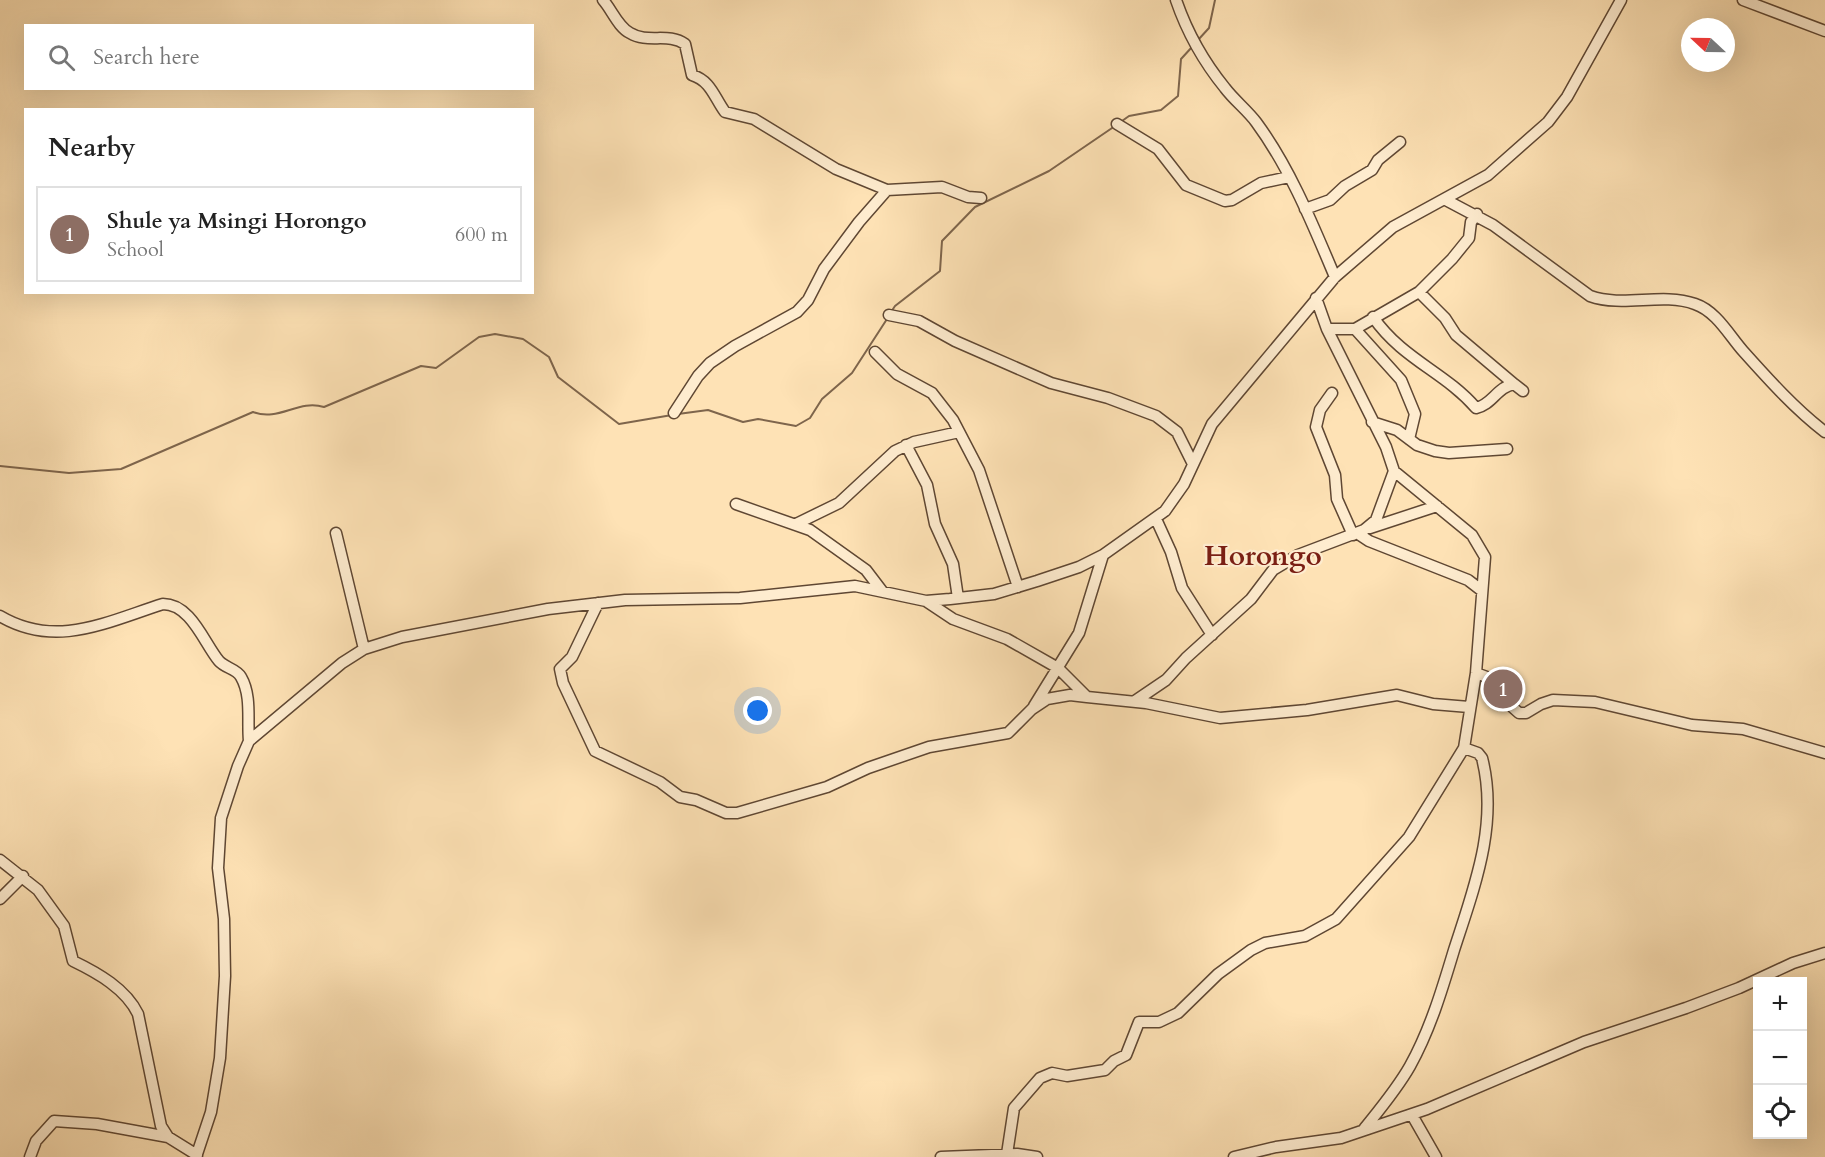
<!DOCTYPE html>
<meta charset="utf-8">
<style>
:root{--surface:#fff;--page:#f2f2f2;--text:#222;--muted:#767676;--line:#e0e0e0;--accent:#d93025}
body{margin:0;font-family:Cardo,serif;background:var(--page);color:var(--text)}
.controls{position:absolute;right:18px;bottom:18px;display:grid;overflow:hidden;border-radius:0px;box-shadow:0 6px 24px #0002}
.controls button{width:54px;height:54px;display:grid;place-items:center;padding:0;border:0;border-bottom:2px solid var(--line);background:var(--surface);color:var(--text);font:30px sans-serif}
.compass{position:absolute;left:1681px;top:18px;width:54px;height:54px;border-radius:50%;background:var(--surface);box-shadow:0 6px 24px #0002;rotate:292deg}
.you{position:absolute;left:758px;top:711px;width:21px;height:21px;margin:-15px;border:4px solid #fff;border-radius:50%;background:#1a73e8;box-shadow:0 0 0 9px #1a73e833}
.badge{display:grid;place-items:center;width:39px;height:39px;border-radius:50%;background:var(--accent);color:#fff;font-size:20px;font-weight:700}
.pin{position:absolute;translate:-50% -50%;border:3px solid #fff;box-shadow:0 2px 6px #0006}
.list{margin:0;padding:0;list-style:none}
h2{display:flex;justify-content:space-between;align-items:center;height:78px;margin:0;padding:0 24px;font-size:26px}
h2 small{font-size:20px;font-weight:400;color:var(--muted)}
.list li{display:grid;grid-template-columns:39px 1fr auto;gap:18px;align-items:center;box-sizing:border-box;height:96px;margin:0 12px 12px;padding:0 12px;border:2px solid var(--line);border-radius:0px}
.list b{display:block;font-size:22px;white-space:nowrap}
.list p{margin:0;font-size:20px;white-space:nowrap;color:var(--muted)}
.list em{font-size:20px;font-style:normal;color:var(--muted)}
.icon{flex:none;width:33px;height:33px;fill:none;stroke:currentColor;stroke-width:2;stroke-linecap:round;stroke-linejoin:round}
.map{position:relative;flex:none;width:1825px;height:1157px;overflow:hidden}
.search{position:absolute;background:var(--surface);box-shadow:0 6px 24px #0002;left:24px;top:24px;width:510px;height:66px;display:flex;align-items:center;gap:15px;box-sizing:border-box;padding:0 21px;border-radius:0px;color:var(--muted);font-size:22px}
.panel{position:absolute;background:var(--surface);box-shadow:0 6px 24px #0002;left:24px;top:108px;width:510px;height:186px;border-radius:0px}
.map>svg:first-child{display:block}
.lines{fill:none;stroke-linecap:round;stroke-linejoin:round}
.stream{stroke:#7e654c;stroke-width:2}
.minor-casing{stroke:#5f4733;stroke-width:13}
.minor{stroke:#feeccf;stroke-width:10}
.labels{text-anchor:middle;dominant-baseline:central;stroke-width:4.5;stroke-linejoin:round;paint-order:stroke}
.quarter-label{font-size:28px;font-weight:bold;fill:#7a1f14;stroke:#feeccf}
</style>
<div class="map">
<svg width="1825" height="1157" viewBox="0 0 1825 1157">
<rect width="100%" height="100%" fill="#fee2b5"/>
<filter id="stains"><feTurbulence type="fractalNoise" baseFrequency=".00333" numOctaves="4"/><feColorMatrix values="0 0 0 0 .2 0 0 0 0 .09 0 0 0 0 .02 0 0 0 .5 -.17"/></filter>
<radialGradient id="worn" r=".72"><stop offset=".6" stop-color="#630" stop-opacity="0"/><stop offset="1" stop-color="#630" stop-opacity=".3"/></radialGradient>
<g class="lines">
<path class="stream" d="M1198 40 1209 28 1215 0
M1122 121 1129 116 1161 110 1178 96 1181 59 1192 47
M891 312 895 306 940 271 942 241 975 207 1049 171 1115 126
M678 414 708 410 743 422 758 419 796 426 810 418 822 399 852 373 887 319
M0 466 69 473 121 469 253 412C279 422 298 399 324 407L421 366 436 368 479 337 495 334 523 339 549 357 558 377 619 424 672 415"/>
<g class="minor-casing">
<path id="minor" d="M603 0C612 10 618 27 630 33 648 44 668 32 685 44L692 75C711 81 714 97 725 112L754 119 836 169 887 190 942 187 968 197 981 198
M1176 0C1187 32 1203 61 1225 88 1234 100 1247 110 1256 122 1290 168 1313 225 1335 277
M1743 0 1825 31
M1117 124 1158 149 1186 185 1225 201 1232 200 1261 183 1289 177
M1444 199 1493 225 1590 296C1624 308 1661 292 1695 304 1716 311 1729 335 1743 351 1769 380 1795 409 1825 432
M1305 209 1330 200 1345 186 1372 170 1378 160 1400 142
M1419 292 1445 318 1456 335 1514 384
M889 315 919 321 955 341 1051 383 1108 398 1156 416 1177 432 1193 464
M1373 317C1403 360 1445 372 1476 408 1492 405 1497 387 1514 384L1523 391
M1327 329H1355L1419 292 1452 259 1469 238 1471 222 1477 214
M1355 329 1401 380 1415 414 1409 439
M875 352 897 374 932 393 953 420 979 470 1018 587
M1332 393 1320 410 1316 427 1335 475 1337 499 1353 535
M674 413 698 376 710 363 735 346 797 312 808 300 824 269 859 222 887 190
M1372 422 1397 430 1417 445 1435 451 1449 453 1507 449
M906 445 927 485 935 524 953 564 958 598
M736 504 810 530 866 570 882 591
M1156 519 1171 552 1182 588 1212 635
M796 524 839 503 895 451 914 442 959 432
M1370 528 1437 506
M336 533 364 649
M1357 533 1369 541 1468 580 1481 590
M926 601 953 619 1007 639 1058 668 1087 697 1146 703 1220 718 1307 710 1397 695 1433 704 1469 707
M598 603 572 657 560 669 563 683 595 751 660 782 680 797 696 800 726 813H737L827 787 868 768 929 747 1008 733 1032 709 1047 699 1070 695 1087 697
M0 616C56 649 106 622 163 604 191 604 204 643 219 661 225 668 237 669 241 677 252 696 247 721 249 741
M1476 673 1508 685 1512 693 1510 705 1519 713H1526L1541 704 1553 700 1595 702 1692 725 1743 729 1825 753
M1135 701 1166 680 1186 658 1251 599 1273 570 1298 555 1364 530 1376 520 1394 471
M1034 706 1079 633 1103 555
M0 860 38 890 64 926 73 961C98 973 126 989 138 1014L161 1126 168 1137 197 1155
M0 899 23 876
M1412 1115 1436 1157
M1364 1129C1380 1109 1397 1089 1410 1066 1430 1030 1442 990 1454 950 1474 888 1499 824 1482 758L1478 753 1464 748
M1007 1154 1014 1108 1040 1078 1052 1073 1067 1076 1105 1070 1114 1061 1126 1055 1139 1022H1159L1178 1013 1218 974 1251 950 1265 943 1305 936 1336 919 1409 837 1464 748 1476 673 1485 557 1472 535 1394 471 1386 447 1327 329 1316 298
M30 1157 36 1141 54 1121 97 1124 168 1137
M196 1157 211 1112 220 1058 225 976 224 919 218 868 221 818 238 766 249 741 342 663 364 649 402 637 548 609 625 600 740 598 855 586 926 601 950 599 994 594 1037 581 1079 567 1103 555 1165 511 1184 484 1212 424 1335 277 1393 227 1488 175 1548 122 1567 97 1621 0
M941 1157 1017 1154 1037 1157
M1234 1157 1276 1147 1341 1138 1427 1109 1584 1042 1686 1008 1739 988 1793 963 1825 953"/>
</g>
<use href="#minor" class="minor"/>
</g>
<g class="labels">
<g class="quarter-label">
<text x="1263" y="556">Horongo</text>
</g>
</g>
<rect width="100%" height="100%" filter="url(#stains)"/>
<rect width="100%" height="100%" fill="url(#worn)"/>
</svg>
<div class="controls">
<button>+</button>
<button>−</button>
<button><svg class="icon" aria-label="locate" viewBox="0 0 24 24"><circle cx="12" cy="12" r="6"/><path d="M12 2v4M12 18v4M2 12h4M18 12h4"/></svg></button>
</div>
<svg class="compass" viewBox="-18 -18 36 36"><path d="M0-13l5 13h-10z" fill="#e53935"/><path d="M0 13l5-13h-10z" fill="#767676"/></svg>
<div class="you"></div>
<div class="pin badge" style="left:1503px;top:689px;background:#8d6e63">1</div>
<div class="search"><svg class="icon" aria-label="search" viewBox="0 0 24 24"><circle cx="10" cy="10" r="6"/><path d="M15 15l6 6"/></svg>Search here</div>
<section class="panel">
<h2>Nearby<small></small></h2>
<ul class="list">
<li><span class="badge" style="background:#8d6e63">1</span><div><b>Shule ya Msingi Horongo</b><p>School</p></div><em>600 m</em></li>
</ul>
</section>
</div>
